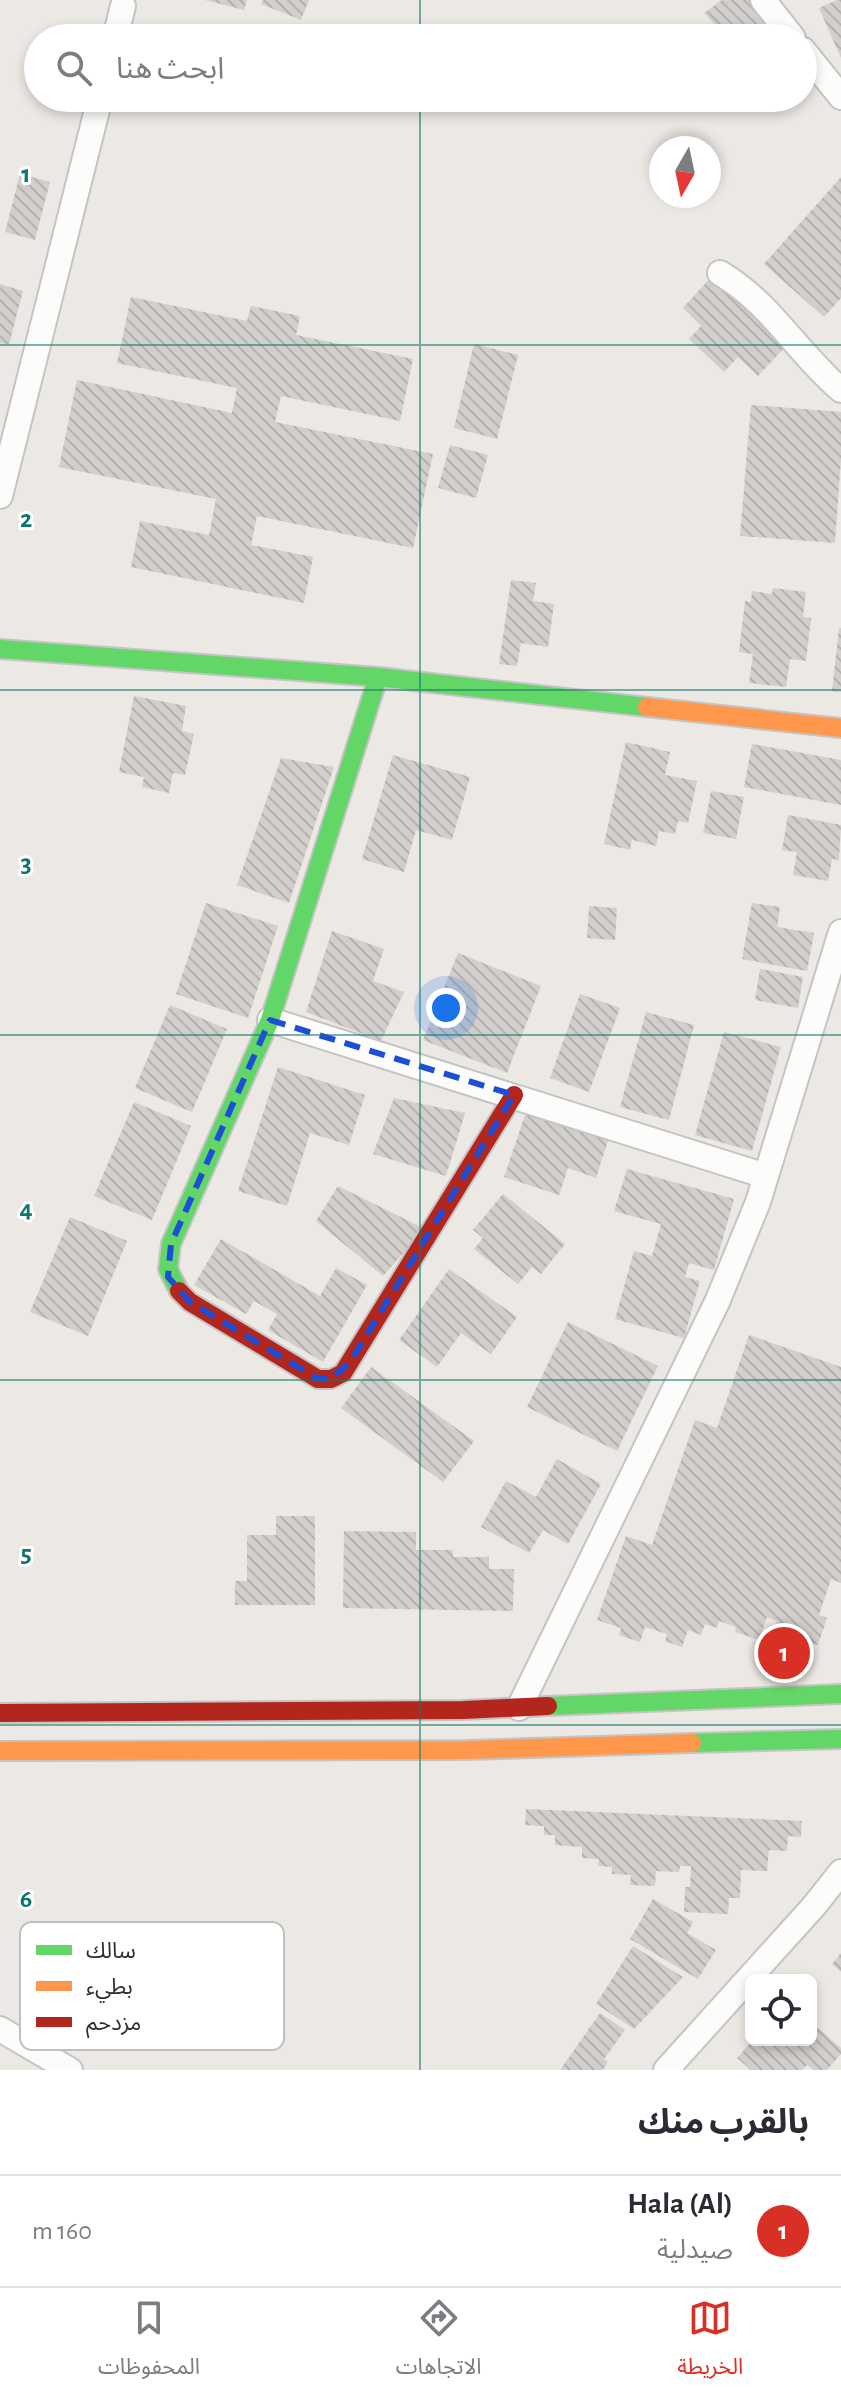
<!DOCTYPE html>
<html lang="ar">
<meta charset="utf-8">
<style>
:root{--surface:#fff;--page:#f2f2f3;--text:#2b2b33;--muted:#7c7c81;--line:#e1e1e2;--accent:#d93025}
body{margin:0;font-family:"Alegreya Sans","Noto Sans Arabic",sans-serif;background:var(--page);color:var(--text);direction:rtl}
.controls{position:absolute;right:24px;bottom:24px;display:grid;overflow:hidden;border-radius:12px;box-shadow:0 4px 12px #0003}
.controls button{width:72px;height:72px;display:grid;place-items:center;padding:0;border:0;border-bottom:2px solid var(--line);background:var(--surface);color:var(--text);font:40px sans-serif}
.compass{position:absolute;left:649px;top:136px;width:72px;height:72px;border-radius:50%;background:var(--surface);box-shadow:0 4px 12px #0003;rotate:189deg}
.you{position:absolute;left:446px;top:1008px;width:28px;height:28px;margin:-20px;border:6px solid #fff;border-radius:50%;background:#1a73e8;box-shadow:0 0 0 12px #1a73e833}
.badge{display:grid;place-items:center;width:52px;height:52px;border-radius:50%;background:var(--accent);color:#fff;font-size:26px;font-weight:700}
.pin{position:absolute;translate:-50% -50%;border:4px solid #fff;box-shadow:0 2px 8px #0006}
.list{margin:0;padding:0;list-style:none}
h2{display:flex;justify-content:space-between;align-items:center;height:104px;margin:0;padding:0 32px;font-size:34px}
h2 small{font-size:26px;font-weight:400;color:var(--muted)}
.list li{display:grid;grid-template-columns:52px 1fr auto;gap:24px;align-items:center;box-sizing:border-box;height:112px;padding:0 32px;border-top:2px solid var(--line)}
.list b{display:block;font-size:30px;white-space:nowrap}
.list p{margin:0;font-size:26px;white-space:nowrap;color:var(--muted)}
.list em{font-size:26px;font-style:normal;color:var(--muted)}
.icon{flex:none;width:44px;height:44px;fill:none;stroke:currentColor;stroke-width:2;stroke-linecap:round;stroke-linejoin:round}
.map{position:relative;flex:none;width:841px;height:2070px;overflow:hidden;direction:ltr}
.search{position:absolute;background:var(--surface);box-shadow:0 4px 12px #0003;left:24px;right:24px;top:24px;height:88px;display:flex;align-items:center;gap:20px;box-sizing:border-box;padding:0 28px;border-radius:44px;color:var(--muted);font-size:30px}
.sheet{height:216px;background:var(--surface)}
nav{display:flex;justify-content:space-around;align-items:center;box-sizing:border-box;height:112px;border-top:2px solid var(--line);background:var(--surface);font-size:22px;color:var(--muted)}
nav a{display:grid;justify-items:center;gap:4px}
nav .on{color:var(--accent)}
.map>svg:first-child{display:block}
.building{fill:url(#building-back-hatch)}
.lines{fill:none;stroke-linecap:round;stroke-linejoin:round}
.street-casing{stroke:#c5c4c5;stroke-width:28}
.fast-casing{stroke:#c5c4c5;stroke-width:22}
.slow-casing{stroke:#c5c4c5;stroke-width:22}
.jam-casing{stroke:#c5c4c5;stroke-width:22}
.street{stroke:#fcfcfb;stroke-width:24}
.fast{stroke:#63d668;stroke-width:18}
.slow{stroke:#ff974d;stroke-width:18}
.jam{stroke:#b3261e;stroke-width:18}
.marked{fill:none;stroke:#1d4ed8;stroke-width:6;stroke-dasharray:16 10;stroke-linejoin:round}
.grid{fill:none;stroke:#0f766e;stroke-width:2;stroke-opacity:0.55}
.key{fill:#fff;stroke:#c0c0c0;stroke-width:2}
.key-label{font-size:22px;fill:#2e2e2e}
.grid-label{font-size:26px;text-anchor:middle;font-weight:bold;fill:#0f766e;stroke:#fff;stroke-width:6;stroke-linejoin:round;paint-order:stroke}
</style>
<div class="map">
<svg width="841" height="2070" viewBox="0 0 841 2070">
<defs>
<pattern id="building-back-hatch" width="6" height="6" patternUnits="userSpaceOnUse" patternTransform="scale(2)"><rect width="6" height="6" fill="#d1cecb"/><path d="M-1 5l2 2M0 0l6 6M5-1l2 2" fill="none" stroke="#b4b1af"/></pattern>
</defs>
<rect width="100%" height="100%" fill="#ece8e4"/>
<path class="building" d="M205 0H247L244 10Z
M263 0H309L301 20 261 4Z
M722 0H749L782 38H728L704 13Z
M837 0H841V58L819 8Z
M20 174 50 182 35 240 5 232Z
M841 177V298L824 317 764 264Z
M713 275 787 345 758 376 738 357 724 372 689 339 701 326 683 308Z
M0 284 23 291 9 345 0 343Z
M131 297 247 321 251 306 300 316 296 335 413 359 400 421 281 396 275 422 433 454 413 548 257 516 251 545 313 557 304 603 131 567 140 521 209 535 216 499 59 467 77 380 232 413 237 388 117 363Z
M474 344 518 355 497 439 454 428Z
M751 405 841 412V459L835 543 740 536Z
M450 445 488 455 476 498 438 488Z
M511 580 536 583 533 601 554 604 548 647 521 643 517 666 499 664Z
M773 588 806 592 803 617 811 618 806 661 790 659 786 687 749 683 753 654 739 652 745 601 751 602 752 591 772 594Z
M839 628H841V692L832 691Z
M134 696 186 706 182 731 194 734 185 775 173 773 169 793 142 787 144 777 119 772Z
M626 742 670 752 665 775 697 781 688 823 678 821 675 834 659 831 656 846 632 840 630 850 604 844Z
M752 744 841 760V805L744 787Z
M393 755 470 777 452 840 416 830 404 872 362 859Z
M281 758 334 767 289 903 237 885Z
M711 791 744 797 736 839 703 833Z
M788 815 841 825 839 860 832 859 828 881 793 875 797 852 782 850Z
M206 903 278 926 248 1018 176 994Z
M752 903 780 907 777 927 814 933 807 971 742 959Z
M589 906 617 908 615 940 587 938Z
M332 931 384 949 373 981 404 992 381 1041 306 1012Z
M458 953 541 986 507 1073 423 1040Z
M760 969 803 977 798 1008 755 1000Z
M580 994 620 1008 589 1092 550 1078Z
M170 1005 227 1029 192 1112 135 1088Z
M646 1012 694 1025 669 1120 620 1107Z
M724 1032 781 1047 752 1151 695 1135Z
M278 1067 365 1095 349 1145 310 1133 287 1206 238 1191Z
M394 1098 465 1113 446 1176 373 1154Z
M134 1102 191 1126 152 1220 94 1196Z
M528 1106 610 1134 596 1178 568 1168 559 1195 504 1177Z
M627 1169 734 1199 714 1270 689 1263 685 1277 700 1281 684 1338 615 1319 634 1251 652 1256 661 1224 614 1211Z
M338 1186 425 1229 383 1276 316 1221Z
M503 1194 565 1244 541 1274 532 1267 518 1284 474 1249 483 1238 473 1230Z
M70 1217 127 1241 88 1336 30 1312Z
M221 1239 320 1296 336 1268 367 1285 323 1362 268 1330 277 1314 254 1301 246 1314 194 1285Z
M449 1269 517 1317 491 1354 461 1333 437 1367 399 1340Z
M568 1322 658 1366 617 1451 527 1407Z
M749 1335 841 1367V1583L831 1579 819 1615 827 1618 818 1645 774 1631 777 1621 767 1617 759 1640 735 1632 736 1627 719 1621 717 1628 705 1624 701 1635 688 1630 682 1647 665 1641 667 1634 645 1627 640 1642 619 1635 621 1628 597 1620 626 1536 652 1545 695 1420 717 1428Z
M371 1367 474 1441 443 1482 341 1408Z
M557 1459 601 1484 568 1544 543 1530 529 1553 481 1527 506 1481 536 1497Z
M276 1516H315V1605H235V1581H247V1535H276Z
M344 1531 416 1532V1550H453V1557H489V1569H514L513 1611 343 1608Z
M526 1809 802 1821 801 1837 788 1836 787 1851 769 1850 767 1871 741 1870 740 1898H729L728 1914 684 1912 685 1887H690L691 1866H680L679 1872 656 1871 655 1886 630 1885 631 1875 612 1874V1867L598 1866 599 1859 582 1858V1847L555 1845V1835H544V1826L525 1825Z
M653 1899 693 1922 687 1933 716 1950 698 1979 630 1939Z
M633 1946 683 1977 634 2029 596 2004Z
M841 1953V1972L832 1964Z
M600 2013 625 2030 604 2059 608 2062 603 2070H560Z
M811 2022 841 2048V2054L827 2070H814L807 2065 802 2070H751L737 2058 753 2040H811Z"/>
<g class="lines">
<g class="street-casing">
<path id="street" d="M763 0 793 38
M115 38 123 6
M803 50 841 97
M720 273C773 305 796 352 841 390
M0 496 100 98
M270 1020 766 1176
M519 1708 718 1300 758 1202 841 932
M0 2029 70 2070
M666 2070 814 1906 841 1872"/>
</g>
<g class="fast-casing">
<path id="fast" d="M0 649 378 677 647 707
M179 1291 168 1269 171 1244 270 1020 378 677
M548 1706 841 1694
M692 1743 841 1739"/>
</g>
<g class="slow-casing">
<path id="slow" d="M647 707 841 728
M0 1751 466 1750 692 1743"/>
</g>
<g class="jam-casing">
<path id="jam" d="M179 1291 190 1302 318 1379H331L343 1373 514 1095
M0 1713 463 1710 548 1706"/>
</g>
<use href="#street" class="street"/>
<use href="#fast" class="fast"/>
<use href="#slow" class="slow"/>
<use href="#jam" class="jam"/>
</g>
<path class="marked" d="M270 1020 514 1095 350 1362 331 1379H318L190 1302 168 1277 171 1244Z"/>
<path class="grid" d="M420 0V38M420 98V2070M0 345H841M0 690H841M0 1035H841M0 1380H841M0 1725H841"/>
<rect x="20" y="1922" width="264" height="128" rx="12" class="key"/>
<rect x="36" y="1945" width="36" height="10" fill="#63d668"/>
<rect x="36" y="1981" width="36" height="10" fill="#ff974d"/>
<rect x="36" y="2017" width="36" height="10" fill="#b3261e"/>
<g class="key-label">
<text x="86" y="1958">سالك</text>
<text x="86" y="1994">بطيء</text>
<text x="86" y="2030">مزدحم</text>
</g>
<g class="grid-label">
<text x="26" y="182">1</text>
<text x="26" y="527">2</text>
<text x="26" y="872">3</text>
<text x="26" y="1217">4</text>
<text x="26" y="1562">5</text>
<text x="26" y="1907">6</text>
</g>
</svg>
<div class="controls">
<button><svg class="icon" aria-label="locate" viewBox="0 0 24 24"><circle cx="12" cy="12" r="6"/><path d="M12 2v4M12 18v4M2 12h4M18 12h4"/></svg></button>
</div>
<svg class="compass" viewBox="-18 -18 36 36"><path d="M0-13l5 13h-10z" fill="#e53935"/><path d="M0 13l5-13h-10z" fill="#7c7c81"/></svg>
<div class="you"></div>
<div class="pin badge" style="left:784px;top:1653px">1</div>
<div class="search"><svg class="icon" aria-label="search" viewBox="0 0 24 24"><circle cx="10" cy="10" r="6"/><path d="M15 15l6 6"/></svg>ابحث هنا</div>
</div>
<section class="sheet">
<h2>بالقرب منك<small></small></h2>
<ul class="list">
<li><span class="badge">1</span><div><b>Hala (Al)</b><p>صيدلية</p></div><em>160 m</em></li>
</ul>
</section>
<nav>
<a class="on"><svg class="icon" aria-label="map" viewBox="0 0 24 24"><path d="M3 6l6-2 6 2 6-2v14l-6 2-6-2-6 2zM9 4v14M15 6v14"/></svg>الخريطة</a>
<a><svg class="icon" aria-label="directions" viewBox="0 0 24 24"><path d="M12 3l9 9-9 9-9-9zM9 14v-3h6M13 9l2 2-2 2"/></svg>الاتجاهات</a>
<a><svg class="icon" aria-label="saved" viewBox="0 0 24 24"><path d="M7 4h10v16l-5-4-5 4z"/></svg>المحفوظات</a>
</nav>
